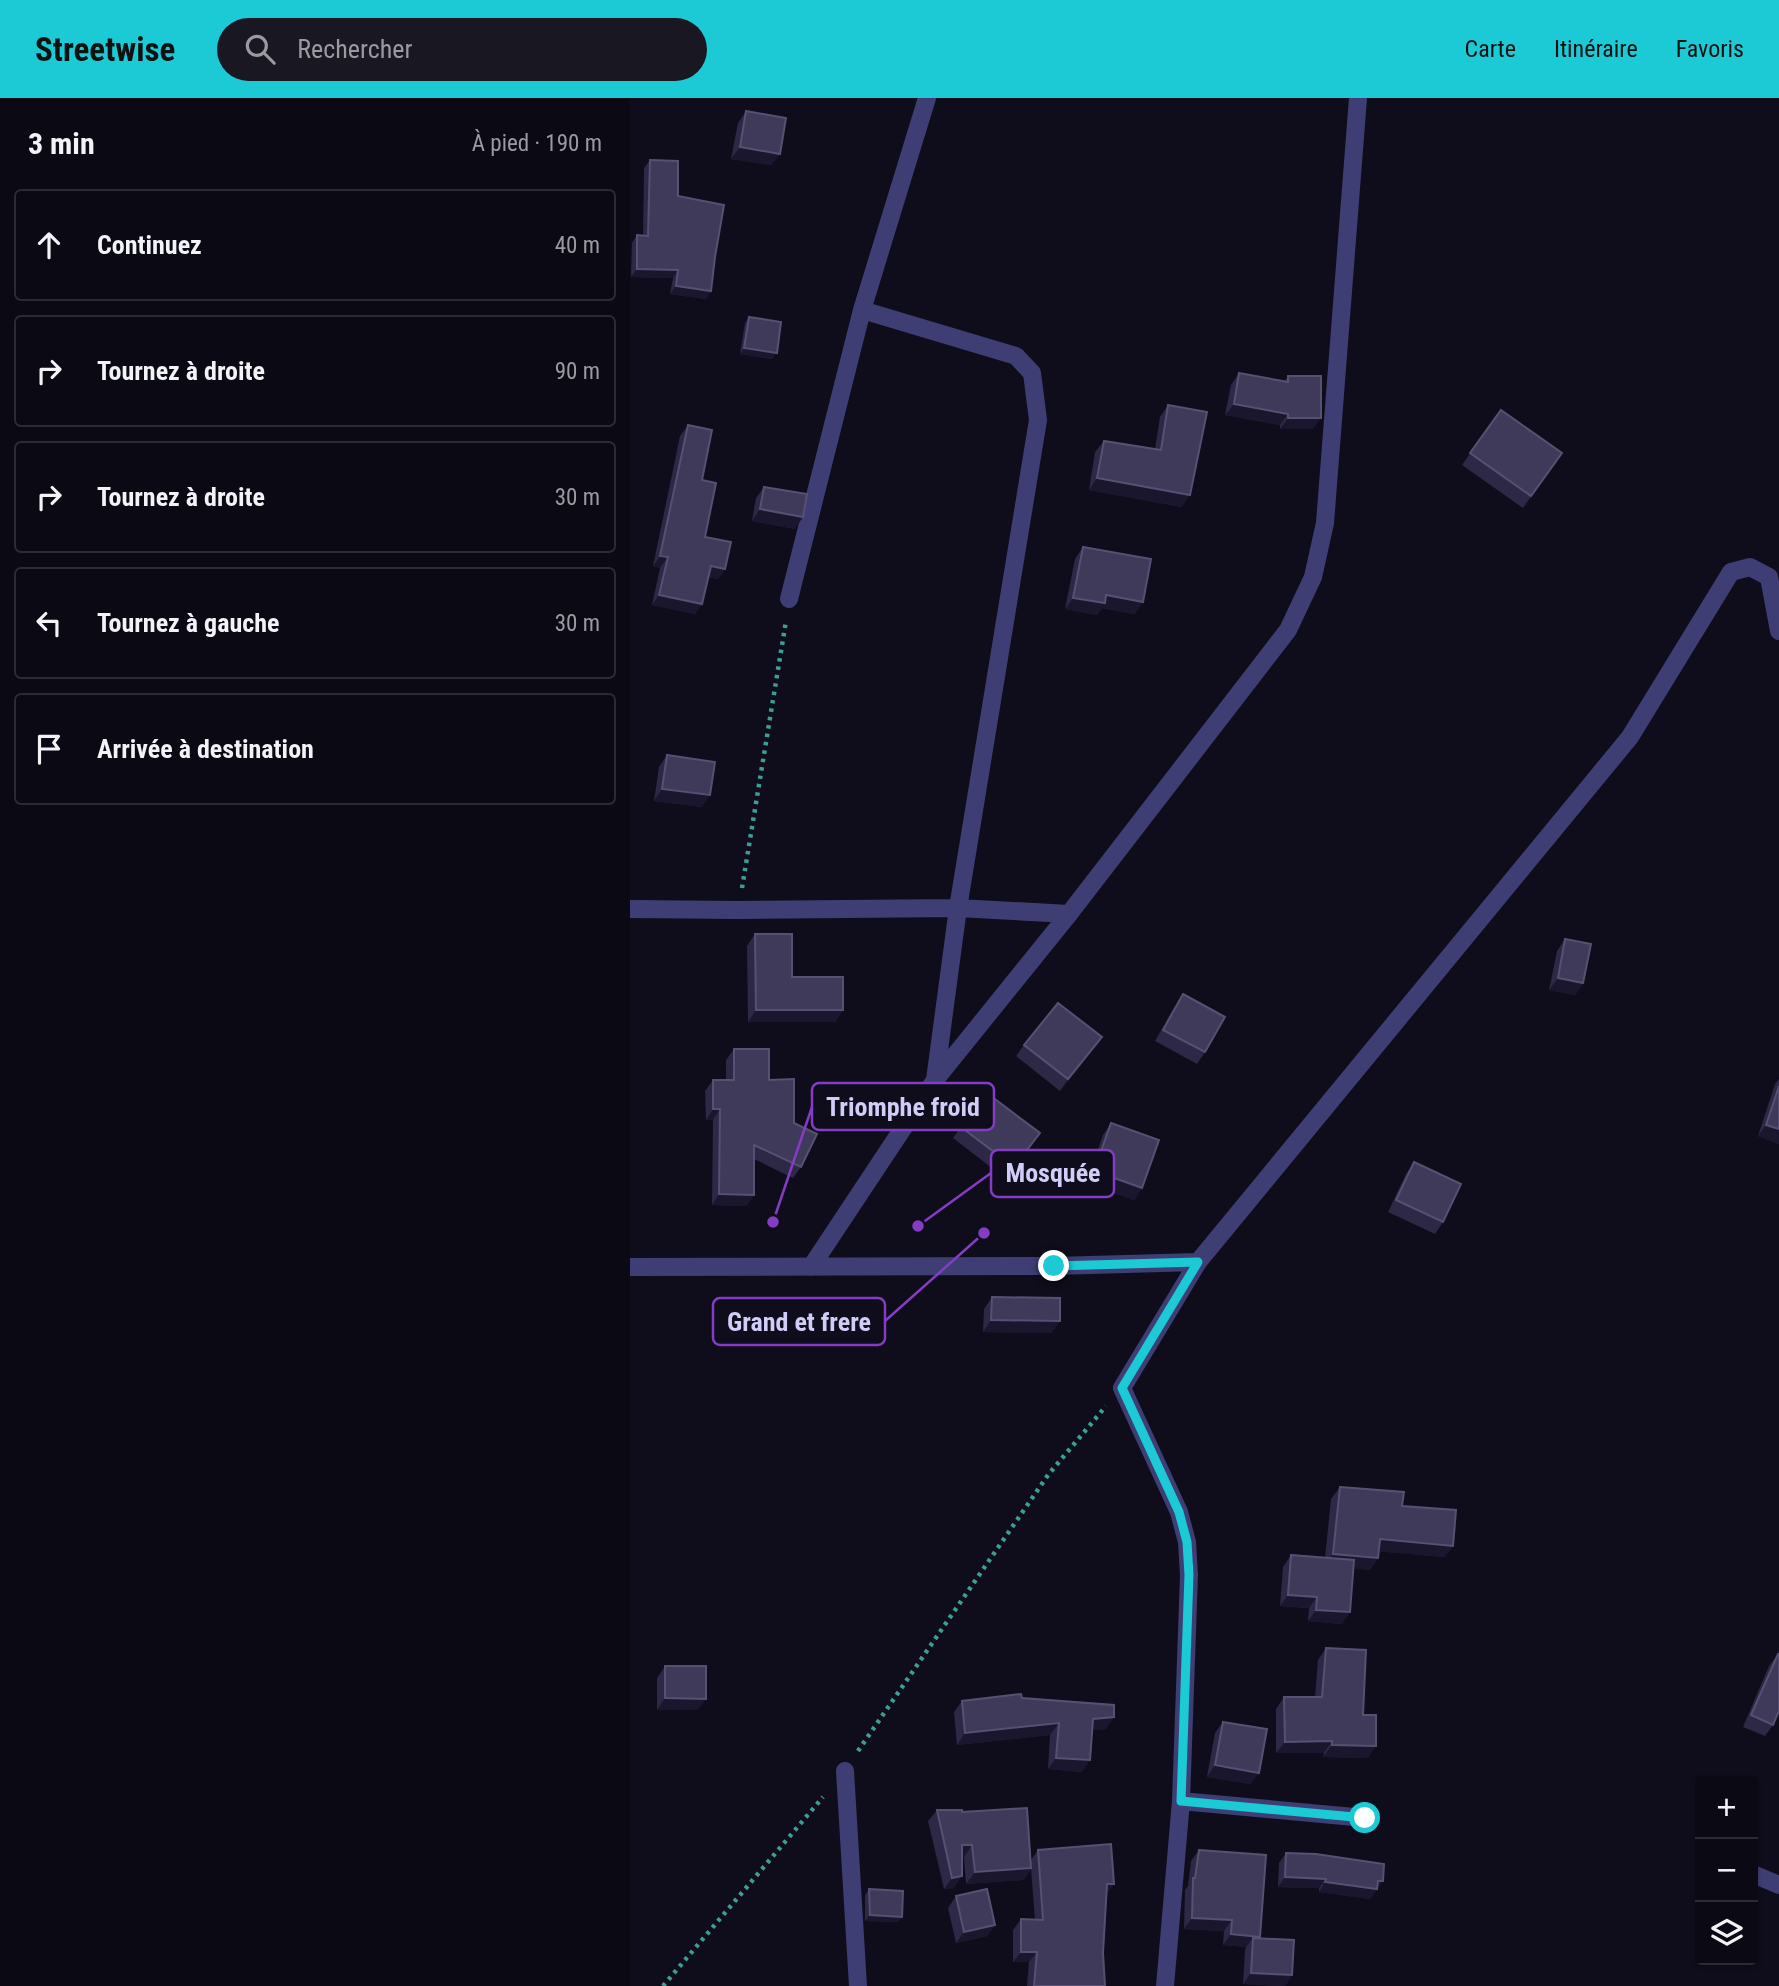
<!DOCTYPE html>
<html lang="fr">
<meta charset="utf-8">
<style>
:root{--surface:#0b0a14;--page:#191822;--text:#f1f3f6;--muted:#9a9aa0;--line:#2b2b34;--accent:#1ccad6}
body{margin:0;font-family:"Roboto Condensed",sans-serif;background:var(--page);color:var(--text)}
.controls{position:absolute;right:21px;bottom:21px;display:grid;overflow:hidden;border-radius:7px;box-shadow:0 2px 5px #0004}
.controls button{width:63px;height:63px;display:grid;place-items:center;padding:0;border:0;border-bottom:2px solid var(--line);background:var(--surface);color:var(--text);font:35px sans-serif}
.stop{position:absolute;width:21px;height:21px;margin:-16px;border:5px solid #1ccad6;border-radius:50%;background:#fff}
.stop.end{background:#1ccad6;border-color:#fff;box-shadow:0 2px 7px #0008}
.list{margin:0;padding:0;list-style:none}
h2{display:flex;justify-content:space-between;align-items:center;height:91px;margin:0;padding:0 28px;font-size:30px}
h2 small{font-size:23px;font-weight:400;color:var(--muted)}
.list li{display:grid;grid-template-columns:46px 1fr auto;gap:21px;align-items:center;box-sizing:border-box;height:112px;margin:0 14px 14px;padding:0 14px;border:2px solid var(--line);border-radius:7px}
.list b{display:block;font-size:26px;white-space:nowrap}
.list em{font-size:23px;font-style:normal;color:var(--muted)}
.icon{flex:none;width:38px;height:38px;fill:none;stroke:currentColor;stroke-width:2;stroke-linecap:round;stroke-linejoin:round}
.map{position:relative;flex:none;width:1149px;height:1888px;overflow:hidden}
header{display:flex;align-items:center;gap:42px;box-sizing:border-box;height:98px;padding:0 35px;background:var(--accent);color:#111}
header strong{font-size:33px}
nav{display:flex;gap:38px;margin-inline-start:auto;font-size:24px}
.search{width:490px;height:63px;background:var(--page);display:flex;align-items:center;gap:18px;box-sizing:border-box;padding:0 24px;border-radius:38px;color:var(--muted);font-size:26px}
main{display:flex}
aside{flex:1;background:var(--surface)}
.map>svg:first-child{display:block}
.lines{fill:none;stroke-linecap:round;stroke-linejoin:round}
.path{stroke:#3b9f96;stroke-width:4.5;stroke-dasharray:3.5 5;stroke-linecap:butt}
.street{stroke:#3e3e74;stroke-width:18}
.wall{fill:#2d2846}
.shaded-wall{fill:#1a162d}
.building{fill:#3f3a5a;stroke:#565173;stroke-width:2}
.route{stroke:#1ccad6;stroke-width:9}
.leader{fill:none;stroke:#843cc5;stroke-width:2.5}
.callout-dot{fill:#843cc5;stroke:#0f0d1b;stroke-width:2.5}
.callout{fill:#0f0d1b;stroke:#843cc5;stroke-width:2.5}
.callout-label{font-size:26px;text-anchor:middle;font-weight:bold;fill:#d1cdf9}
</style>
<header>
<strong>Streetwise</strong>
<div class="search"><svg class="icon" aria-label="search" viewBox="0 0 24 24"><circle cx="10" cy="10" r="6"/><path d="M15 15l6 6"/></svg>Rechercher</div>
<nav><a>Carte</a><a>Itinéraire</a><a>Favoris</a></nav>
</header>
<main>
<aside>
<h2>3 min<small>À pied · 190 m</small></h2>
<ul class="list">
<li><svg class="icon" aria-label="ahead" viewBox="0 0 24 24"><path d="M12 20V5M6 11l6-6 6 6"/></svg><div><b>Continuez</b></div><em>40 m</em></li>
<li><svg class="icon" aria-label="right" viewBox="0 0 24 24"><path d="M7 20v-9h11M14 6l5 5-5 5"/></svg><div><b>Tournez à droite</b></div><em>90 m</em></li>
<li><svg class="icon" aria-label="right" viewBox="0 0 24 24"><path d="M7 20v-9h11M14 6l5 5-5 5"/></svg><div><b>Tournez à droite</b></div><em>30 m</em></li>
<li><svg class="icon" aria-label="left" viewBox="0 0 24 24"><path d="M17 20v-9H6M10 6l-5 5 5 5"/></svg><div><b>Tournez à gauche</b></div><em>30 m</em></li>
<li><svg class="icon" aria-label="arrive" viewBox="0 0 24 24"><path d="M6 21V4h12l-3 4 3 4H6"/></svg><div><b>Arrivée à destination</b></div></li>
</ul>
</aside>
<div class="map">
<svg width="1149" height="1888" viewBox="0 0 1149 1888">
<rect width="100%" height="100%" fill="#0f0d1b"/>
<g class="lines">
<path class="path" d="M112 790 156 523
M228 1653 418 1377 476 1308
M33 1888 193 1699"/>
<path class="street" d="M232 212 386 258 402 275 408 322 328 810 305 982
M159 501 232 212 297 0
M0 811 108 812 328 810 439 816
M0 1169 424 1168 568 1164
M181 1169 305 982 439 816 658 532 683 479 695 425 728 0
M215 1673 228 1888
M551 1703 735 1720
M1123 1776 1149 1787
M535 1888 551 1703 559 1477 557 1444 549 1414 492 1290 568 1164 1000 639 1101 474 1120 469 1139 479 1149 533"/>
</g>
<path class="wall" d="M116 13 150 56 141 67 101 61 108 25Z
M20 62 48 98 85 159 81 193 76 201 40 196 43 180 1 179 2 145 7 137 13 138 14 70Z
M119 219 142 261 110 256 115 225Z
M609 275 654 284 658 278 683 331H650V327L595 317 601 287Z
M538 307 552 409 459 392 465 354 474 343 525 351 530 319Z
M871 312 932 355 893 410 832 367Z
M58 327 72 382 75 439 95 471 88 481 78 479 72 506 65 516 22 507 30 470 23 468 50 338Z
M134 389 165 431 122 423 126 400Z
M453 449 505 516 472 510 467 517 435 511 445 461Z
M37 657 72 709 24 703 29 669Z
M125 836 162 879 213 912 205 924H118L117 848Z
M935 841 953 885 945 897 919 892 927 853Z
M553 896 575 954 567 966 525 943 545 908Z
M472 939 430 993 386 958 394 947Z
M104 951 139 982 164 1025 171 1069 163 1080 124 1061V1097L116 1108 82 1107 83 1022H76L75 993 83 982H96V962Z
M1149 981V1046L1128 1038 1145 986Z
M481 1025 512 1090 504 1102 456 1085 473 1037Z
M331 1029 402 1046 376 1081 323 1040Z
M784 1064 813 1124 805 1136 758 1114 776 1076Z
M362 1199 430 1223 421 1235 353 1234 354 1211Z
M710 1389 772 1408 823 1448 814 1459 749 1453 748 1460 740 1472 724 1470 712 1526 678 1523 679 1510 650 1508 653 1469 661 1457 695 1460 701 1401Z
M696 1550 733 1617 738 1660 693 1659 694 1655H646V1611L654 1599H685L688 1562Z
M1148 1556 1143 1627 1135 1638 1113 1629 1139 1568Z
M35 1568 68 1612H27V1580Z
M332 1603 476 1631 462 1632 452 1674 418 1671 420 1637 327 1647 324 1614Z
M593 1624 621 1686 577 1679 585 1635Z
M307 1712 332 1714 401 1762 408 1752 477 1796 473 1855 475 1888H397L399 1864H383V1832L391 1821 405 1822 401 1771 393 1782 336 1786 334 1759H332L324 1790 314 1791 298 1723Z
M569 1752 629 1841 662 1877 655 1888 613 1886 615 1852 616 1849 593 1847 594 1833 554 1831 555 1792 558 1788 561 1763Z
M656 1755 753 1783 740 1801 689 1794V1790L648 1789 649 1765Z
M239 1791 268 1824 235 1823V1797Z
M326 1798 365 1827 357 1838 326 1845 318 1810Z"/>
<path class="shaded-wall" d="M110 49 150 56 141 67 101 61Z
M7 171 48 172 43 180 1 179Z
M46 188 81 193 76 201 40 196Z
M114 250 147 255 142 261 110 256Z
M604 306 658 316 650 327 595 317Z
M658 320H691L683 331H650Z
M467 380 560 397 552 409 459 392Z
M130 411 173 419 165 431 122 423Z
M30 458 38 459 30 470 23 468Z
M81 468 95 471 88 481 73 478Z
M29 497 72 506 65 516 22 507Z
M476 497 513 504 505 516 472 510 467 517 435 511 443 500Z
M32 691 80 697 72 709 24 703Z
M928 880 953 885 945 897 919 892Z
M126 912H213L205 924H118Z
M472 939 464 950 430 993 438 981Z
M83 1011H90L83 1022H76Z
M1136 1027 1149 1031V1046L1128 1038Z
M464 1073 512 1090 504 1102 456 1085Z
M89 1096 124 1097 116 1108 82 1107Z
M361 1222 430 1223 421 1235 353 1234Z
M750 1441 823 1448 814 1459 742 1453Z
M703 1456 748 1460 740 1472 694 1467Z
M658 1497 687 1499 679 1510 650 1508Z
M686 1512 720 1514 712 1526 678 1523Z
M35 1600 76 1601 68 1612H27Z
M484 1619 476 1631 455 1633 463 1621Z
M429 1625 420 1637 327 1647 335 1635Z
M702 1643 694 1655H646L655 1644Z
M702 1647 746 1648 738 1660 693 1659Z
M426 1660 460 1662 452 1674 418 1671Z
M585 1667 629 1675 621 1686 577 1679Z
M332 1747H342L334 1759H324Z
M401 1770 393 1782 336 1786 345 1774Z
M332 1778 324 1790 314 1791 322 1780Z
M655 1779 696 1781 689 1790 648 1789Z
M753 1783 740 1801 689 1794 695 1784Z
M477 1786H484L476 1797Z
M240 1817 272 1819 268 1824 235 1823Z
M562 1820 602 1822 594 1833 554 1831Z
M365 1827 357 1838 326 1845 334 1834Z
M601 1836 630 1839 622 1849 623 1840 616 1849 593 1847Z
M391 1854H407L399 1864H383Z
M621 1875 662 1877 655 1888 613 1886Z"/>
<path class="building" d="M116 13 156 20 150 56 110 49Z
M20 62 48 63V98L94 107 85 159 81 193 46 188 48 172 7 171V137L18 138Z
M119 219 151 224 147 255 114 250Z
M609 275 658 284V278H691V320H658V316L604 306Z
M538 307 577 314 560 397 467 380 474 343 531 352Z
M871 312 932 355 901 398 840 355Z
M58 327 82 332 72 382 86 385 75 439 101 444 95 471 81 468 72 506 29 497 38 459 30 458Z
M134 389 177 396 173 419 130 411Z
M453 449 521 461 513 504 476 497 475 505 443 500Z
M37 657 85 664 80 697 32 691Z
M125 836H162V879H213V912H126Z
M935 841 961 846 953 885 928 880Z
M553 896 595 919 575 954 533 932Z
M428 905 472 939 438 981 394 947Z
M104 951H139V982L164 981V1025L187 1036 171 1069 124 1047V1097L89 1096 90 1011H83V982H104Z
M1149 988V1031L1136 1027Z
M357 995 410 1035 384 1069 331 1029Z
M481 1025 529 1042 512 1090 464 1073Z
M784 1064 831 1086 813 1124 766 1102Z
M362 1199 430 1200V1223L361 1222Z
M710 1389 774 1394 772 1408 826 1412 823 1448 750 1441 748 1460 703 1456Z
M661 1457 724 1462 720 1514 686 1512 687 1499 658 1497Z
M696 1550 736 1552 733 1617H746V1648L702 1647V1643L655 1644 654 1599H692Z
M1148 1556 1149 1557V1613L1143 1627 1121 1617Z
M35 1568H76V1601L35 1600Z
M391 1596 392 1600 484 1607V1619L463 1621 460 1662 426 1660 429 1625 335 1635 332 1603Z
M593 1624 637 1631 629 1675 585 1667Z
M397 1710 401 1770 345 1774 342 1747H332V1778L322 1780 307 1712H332V1714Z
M481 1746 484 1786H477L473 1855 475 1888H404L407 1854H391V1821L413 1822 408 1752Z
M569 1752 636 1757 630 1839 601 1836 602 1822 562 1820 563 1780H565Z
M656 1755 686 1756 754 1766 753 1783H748L747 1791 695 1784 696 1781 655 1779Z
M239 1791 273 1793 272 1819 240 1817Z
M357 1791 365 1827 334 1834 326 1798Z
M623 1840 664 1842 662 1877 621 1875Z"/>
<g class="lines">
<path class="route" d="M424 1168 568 1164 492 1290 549 1414 557 1444 559 1477 551 1703 735 1720"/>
</g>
<path class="leader" d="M143 1124L182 1009M288 1128L361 1075M354 1135L255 1223"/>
<g class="callout-dot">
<circle cx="143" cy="1124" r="7"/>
<circle cx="288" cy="1128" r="7"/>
<circle cx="354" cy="1135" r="7"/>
</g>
<g class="callout">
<rect x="182" y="985" width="182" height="47" rx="7"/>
<rect x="361" y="1052" width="123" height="47" rx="7"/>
<rect x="83" y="1200" width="172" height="47" rx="7"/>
</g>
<g class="callout-label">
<text x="273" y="1018">Triomphe froid</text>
<text x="423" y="1084">Mosquée</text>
<text x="169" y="1233">Grand et frere</text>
</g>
</svg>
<div class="controls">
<button>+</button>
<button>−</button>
<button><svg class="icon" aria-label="layers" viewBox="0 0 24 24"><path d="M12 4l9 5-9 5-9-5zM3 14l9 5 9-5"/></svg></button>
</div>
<div class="stop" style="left:735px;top:1720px"></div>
<div class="stop end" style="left:424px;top:1168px"></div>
</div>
</main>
